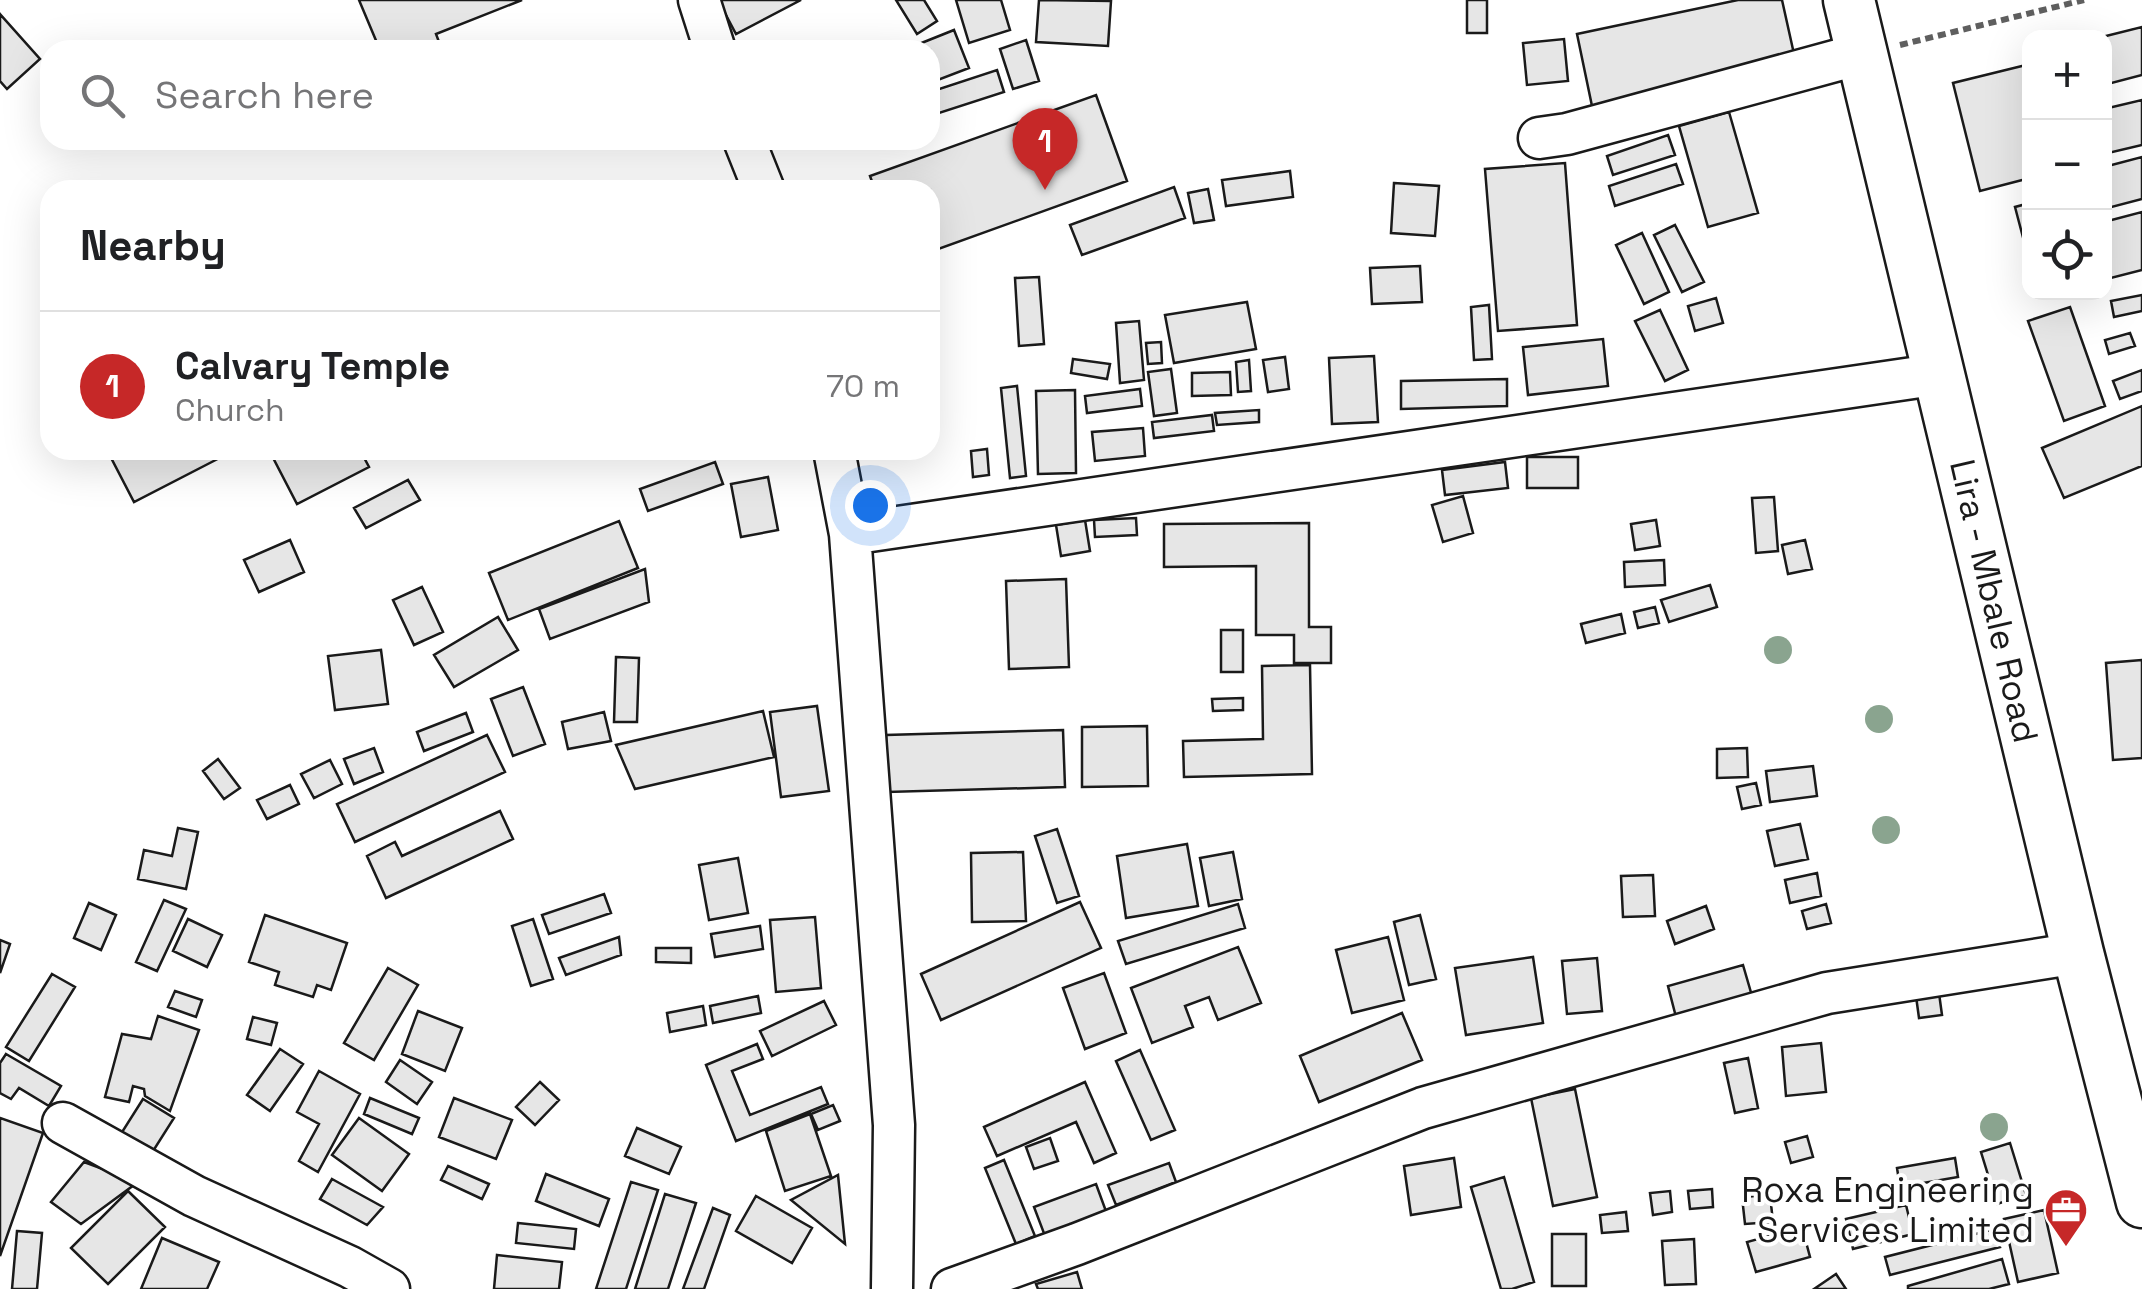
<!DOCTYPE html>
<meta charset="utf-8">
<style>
:root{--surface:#fff;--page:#f2f2f2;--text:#202124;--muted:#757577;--line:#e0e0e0;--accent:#c62828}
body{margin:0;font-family:"Space Grotesk",sans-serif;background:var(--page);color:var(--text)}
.controls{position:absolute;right:30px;top:30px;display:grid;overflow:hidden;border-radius:20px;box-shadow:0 10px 40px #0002}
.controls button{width:90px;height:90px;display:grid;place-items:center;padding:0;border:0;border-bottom:2px solid var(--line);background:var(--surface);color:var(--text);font:50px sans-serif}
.you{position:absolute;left:870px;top:505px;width:35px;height:35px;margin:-25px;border:8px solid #fff;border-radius:50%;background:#1a73e8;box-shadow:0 0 0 15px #1a73e833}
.badge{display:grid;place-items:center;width:65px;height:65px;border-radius:50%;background:var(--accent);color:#fff;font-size:32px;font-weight:700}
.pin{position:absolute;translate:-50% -82px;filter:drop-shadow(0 2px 5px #0008)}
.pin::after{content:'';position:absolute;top:52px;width:35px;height:30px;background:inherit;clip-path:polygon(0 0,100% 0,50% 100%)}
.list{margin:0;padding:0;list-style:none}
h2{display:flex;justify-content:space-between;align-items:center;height:130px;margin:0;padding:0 40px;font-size:42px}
h2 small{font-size:32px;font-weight:400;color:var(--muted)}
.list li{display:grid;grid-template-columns:65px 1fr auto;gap:30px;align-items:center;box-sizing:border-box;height:150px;padding:0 40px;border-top:2px solid var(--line)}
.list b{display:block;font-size:38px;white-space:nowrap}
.list p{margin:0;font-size:32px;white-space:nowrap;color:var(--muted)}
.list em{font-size:32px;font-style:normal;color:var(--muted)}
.icon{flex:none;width:55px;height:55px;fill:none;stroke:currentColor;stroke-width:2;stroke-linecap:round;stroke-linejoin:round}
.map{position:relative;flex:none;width:2142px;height:1289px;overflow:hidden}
.search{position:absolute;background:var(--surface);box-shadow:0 10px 40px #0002;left:40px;top:40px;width:900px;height:110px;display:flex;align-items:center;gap:25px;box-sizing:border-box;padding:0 35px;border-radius:30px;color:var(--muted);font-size:38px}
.panel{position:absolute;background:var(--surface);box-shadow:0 10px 40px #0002;left:40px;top:180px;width:900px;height:280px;border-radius:30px}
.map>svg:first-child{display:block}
.building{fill:#e6e6e6;stroke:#1a1a1a;stroke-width:2.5}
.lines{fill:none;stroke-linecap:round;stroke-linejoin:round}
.minor-casing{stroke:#1a1a1a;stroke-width:45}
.major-casing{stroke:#1a1a1a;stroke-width:55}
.path{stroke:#5f5f5f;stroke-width:6;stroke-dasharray:8 5;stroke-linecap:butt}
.minor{stroke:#fff;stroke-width:40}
.major{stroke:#fff;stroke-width:50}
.tree{fill:#8aa48f}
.labels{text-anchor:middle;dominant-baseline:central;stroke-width:8;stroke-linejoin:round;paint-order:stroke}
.street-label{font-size:35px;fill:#1a1a1a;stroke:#fff}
.poi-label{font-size:35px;fill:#1a1a1a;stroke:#fff;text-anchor:end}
</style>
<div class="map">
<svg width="2142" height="1289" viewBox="0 0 2142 1289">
<rect width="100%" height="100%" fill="#fff"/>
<path class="building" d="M359 0H522L436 34 442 50H380Z
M718 0H801L736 34Z
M896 0H924L937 21 917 34Z
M956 0H1001L1010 30 969 43Z
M1039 0 1111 1 1108 46 1036 42Z
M1467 0H1487V33H1467Z
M1738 0H1782L1796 63 1592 106 1577 34Z
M0 14 40 59 7 89 0 81Z
M2142 27V75L2104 85V38H2098Z
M954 30 969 68 930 83V50H904Z
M1564 39 1568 81 1527 85 1523 43Z
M1026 40 1039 81 1013 89 1000 49Z
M2026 65 2030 77V178L1980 191 1953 83Z
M997 70 1004 92 936 114 930 92Z
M1096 95 1127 181 930 252V190H875L870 176Z
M2142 100V145L2104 154V109Z
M1729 112 1758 213 1708 227 1679 126Z
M1668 135 1675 155 1613 175 1607 156Z
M2142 157V199L2104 209V167Z
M1565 163 1577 325 1498 331 1485 169Z
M1676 164 1683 184 1615 206 1609 186Z
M1290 171 1293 197 1226 206 1222 180Z
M1394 183 1439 186 1435 236 1391 233Z
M1174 187 1185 218 1082 255 1070 225Z
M1208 189 1214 220 1194 223 1188 193Z
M2030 203V264L2015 207Z
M2142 212V270L2107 279 2104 222Z
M1675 225 1704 282 1682 292 1654 235Z
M1642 233 1669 292 1644 304 1616 245Z
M1420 266 1422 302 1372 304 1370 268Z
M1039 277 1044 344 1019 346 1015 278Z
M2142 295V311L2114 317 2111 301Z
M1716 298 1723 323 1695 331 1688 306Z
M1247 302 1256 349 1174 363 1165 315Z
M1489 305 1492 359 1474 360 1471 307Z
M2070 307 2105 406 2064 421 2028 321Z
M1660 310 1688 370 1665 381 1635 321Z
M1139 321 1144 380 1120 383 1116 323Z
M2130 333 2135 346 2109 354 2105 340Z
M1603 339 1608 386 1528 395 1523 347Z
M1161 342 1162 363 1148 364 1146 343Z
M1374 356 1378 422 1332 424 1329 358Z
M1285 357 1289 389 1268 392 1263 360Z
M1073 359 1110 364 1107 379 1071 373Z
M1249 360 1251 391 1238 392 1236 362Z
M1171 369 1177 413 1154 416 1148 372Z
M2142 370V391L2120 399 2113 381Z
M1230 372 1231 395 1192 396V373Z
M1507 379V406L1401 409V381Z
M1017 386 1026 476 1010 478 1001 388Z
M1140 389 1142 406 1087 413 1085 396Z
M1075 390 1076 473 1038 474 1036 391Z
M2142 406V466L2064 498 2042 448Z
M1259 410V422L1217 425 1215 413Z
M1212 415 1214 431 1154 438 1152 422Z
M1143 428 1145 456 1095 461 1092 432Z
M987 449 989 475 973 477 971 451Z
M107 450H235L134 502Z
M269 450H360L369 467 297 504Z
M1527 457H1578V488H1527Z
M715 462 723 484 648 511 640 489Z
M1505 462 1508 488 1445 495 1442 470Z
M768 477 778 530 741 537 731 484Z
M408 480 420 500 366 528 354 508Z
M1463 496 1473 533 1443 542 1432 505Z
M1774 497 1778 551 1756 553 1752 498Z
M1136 518 1137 535 1095 537 1094 520Z
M1085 520 1090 551 1061 556 1056 525Z
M1656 520 1660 546 1635 550 1631 524Z
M619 521 638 568 508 620 489 573Z
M1309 523V627H1331V663H1294V635H1256V566L1164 567V524Z
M290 540 304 572 259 592 244 560Z
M1805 540 1812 569 1788 574 1782 545Z
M1664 560 1665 585 1625 587 1624 562Z
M645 569 649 602 550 639 539 609Z
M1066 579 1069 667 1009 669 1006 581Z
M1710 585 1717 607 1669 622 1661 600Z
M422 587 443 632 414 645 393 600Z
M1655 607 1659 623 1638 628 1634 612Z
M1621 614 1625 633 1586 643 1581 624Z
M498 617 518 650 454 687 434 655Z
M1221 630H1243V672H1221Z
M381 650 388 704 335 710 328 656Z
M616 657 639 658 637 722H614Z
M2142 660V758L2113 760 2106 663Z
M1310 665 1312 774 1184 777 1183 741 1263 739 1262 666Z
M523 687 545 744 513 756 491 699Z
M1243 698V710L1213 711 1212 699Z
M817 706 829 791 781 797 770 712Z
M763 711 774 757 635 789 616 745Z
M604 712 611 741 568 749 562 722Z
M466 713 473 732 424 751 417 732Z
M1147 726 1148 786 1082 787V727Z
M1063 730 1065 787 887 792 886 735Z
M487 735 505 772 355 842 337 804Z
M374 748 383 772 354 784 344 759Z
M1747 748 1748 777 1717 778V749Z
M218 759 240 788 224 799 203 771Z
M330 760 342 784 314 798 301 774Z
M1813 766 1817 796 1770 802 1766 771Z
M1756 783 1761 805 1742 809 1737 787Z
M290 785 299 804 267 819 257 800Z
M500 811 513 839 386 898 367 856 395 842 402 856Z
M1800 824 1808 859 1775 866 1767 831Z
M178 828 198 832 186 889 138 879 144 850 172 856Z
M1057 829 1079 896 1057 903 1035 836Z
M1187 844 1198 906 1126 918 1117 856Z
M1023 852 1026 921 972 922 971 853Z
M1233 852 1242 899 1209 906 1200 858Z
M738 858 748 913 709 920 699 865Z
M1817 873 1821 896 1790 903 1785 880Z
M1653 875 1655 916 1623 917 1621 876Z
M604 894 611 913 549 934 542 915Z
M164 900 186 909 157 971 136 962Z
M1080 902 1101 948 941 1020 921 974Z
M89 903 116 915 101 950 74 938Z
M1238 904 1245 928 1126 964 1118 941Z
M1826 904 1831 923 1807 929 1802 911Z
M1706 906 1714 929 1675 944 1667 921Z
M265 915 347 943 331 990 317 985 313 997 275 985 279 972 249 962Z
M1420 915 1436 979 1409 985 1394 922Z
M815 917 821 988 776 992 770 920Z
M188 919 222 935 207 967 173 951Z
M533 919 553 979 531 986 512 926Z
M760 926 763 949 715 957 711 934Z
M619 937 621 955 566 975 559 958Z
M1388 937 1404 1000 1352 1013 1336 950Z
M0 940 10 944 0 973Z
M1238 947 1261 1003 1218 1020 1209 997 1185 1006 1193 1027 1152 1043 1131 988Z
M656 948H691V963L656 962Z
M1533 957 1543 1023 1466 1035 1455 968Z
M1597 958 1602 1011 1567 1014 1562 961Z
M1743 965 1752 996 1676 1017 1668 986Z
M388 968 418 985 374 1060 344 1043Z
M1104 973 1126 1033 1085 1049 1063 988Z
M52 974 75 987 29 1061 6 1047Z
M1938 986 1942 1015 1919 1018 1915 989Z
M175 991 202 1000 196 1017 168 1007Z
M758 996 761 1013 713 1023 710 1006Z
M824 1001 836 1025 772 1056 760 1031Z
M703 1006 706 1025 670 1032 667 1013Z
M418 1011 462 1028 445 1071 402 1054Z
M1402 1013 1422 1060 1319 1102 1300 1056Z
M158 1016 199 1030 170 1111 145 1096 144 1089 133 1086 129 1102 105 1097 122 1034 151 1039Z
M253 1017 277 1023 271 1045 247 1039Z
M1821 1043 1826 1092 1786 1096 1782 1047Z
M757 1044 763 1059 732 1071 750 1115 821 1087 828 1104 736 1141 706 1065Z
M280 1049 303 1064 270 1111 247 1095Z
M1140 1050 1175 1130 1151 1140 1116 1061Z
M6 1054 61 1086 49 1106 19 1088 11 1099 0 1093V1063Z
M1748 1058 1758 1108 1735 1113 1724 1063Z
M400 1060 432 1082 417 1104 386 1082Z
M319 1071 360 1094 318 1172 299 1161 319 1124 297 1112Z
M540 1082 559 1100 535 1125 516 1107Z
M1085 1082 1116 1153 1094 1163 1076 1122 997 1156 984 1127Z
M1575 1089 1597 1197 1553 1206 1531 1098Z
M370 1098 419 1118 412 1134 364 1114Z
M454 1098 512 1120 496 1159 439 1137Z
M143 1099 174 1118 148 1159 117 1140Z
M833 1105 840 1121 818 1130 811 1114Z
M810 1114 831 1176 785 1191 766 1131Z
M0 1118 43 1133 0 1256Z
M359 1118 409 1154 382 1191 332 1155Z
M637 1128 681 1147 669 1174 625 1156Z
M1807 1136 1813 1157 1791 1163 1785 1142Z
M1050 1138 1058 1161 1034 1169 1026 1147Z
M2010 1143 2026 1195 1997 1204 1981 1152Z
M1454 1158 1461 1207 1411 1215 1404 1166Z
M1955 1158 1958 1177 1900 1187 1897 1168Z
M1004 1160 1035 1236 1016 1244 985 1168Z
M84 1162 138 1182 81 1224 51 1202Z
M1169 1163 1176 1182 1116 1205 1108 1185Z
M448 1166 489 1184 482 1199 441 1180Z
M546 1174 609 1199 599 1226 536 1201Z
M838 1175 845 1244 791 1200Z
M1504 1177 1534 1282 1512 1289H1501L1471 1187Z
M332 1179 383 1207 367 1225 320 1199Z
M631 1182 658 1190 626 1289H596Z
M1096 1184 1107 1214 1045 1236 1034 1207Z
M1712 1189 1713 1207 1690 1209 1688 1191Z
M128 1191 165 1227 108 1284 71 1248Z
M1670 1191 1672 1212 1653 1215 1650 1193Z
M665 1194 696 1203 668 1289H635Z
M1770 1195 1773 1222 1745 1224 1742 1197Z
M756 1196 812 1228 792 1263 736 1231Z
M1906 1205 1913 1234 1853 1249 1846 1219Z
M713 1208 730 1215 704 1289H683Z
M2044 1210 2058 1273 2018 1282 2004 1219Z
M1626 1212 1628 1231 1602 1233 1600 1215Z
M518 1223 576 1229 574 1249 516 1243Z
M1802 1227 1810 1257 1756 1272 1747 1242Z
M1995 1229 2000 1247 1890 1275 1885 1257Z
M17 1231 42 1233 37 1289H12Z
M1552 1234H1586V1286H1552Z
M162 1238 219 1262 207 1289H141Z
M1694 1239 1696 1284 1665 1285 1662 1241Z
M497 1255 562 1262 559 1289H494Z
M2002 1259 2009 1284 1989 1289H1908V1286Z
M1077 1272 1082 1289H1038L1036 1284Z
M1836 1274 1846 1289H1814Z"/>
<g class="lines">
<g class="minor-casing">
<path id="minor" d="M699 0 715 50
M1539 138 1567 134 1864 53
M744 140 764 190
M834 450 850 534 894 1125 892 1289
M850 534 1940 374
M63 1123 194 1196 350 1267 389 1289
M952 1289 1077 1244 1423 1108 1827 993 2078 953"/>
</g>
<g class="major-casing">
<path id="major" d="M1849 0 2078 953 2142 1202"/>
</g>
<path class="path" d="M1900 45 2084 0"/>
<use href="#minor" class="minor"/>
<use href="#major" class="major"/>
</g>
<g class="tree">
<circle cx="1778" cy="650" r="14"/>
<circle cx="1879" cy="719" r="14"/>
<circle cx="1886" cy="830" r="14"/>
<circle cx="1994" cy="1127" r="14"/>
</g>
<defs>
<g id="office-pin" transform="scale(2.25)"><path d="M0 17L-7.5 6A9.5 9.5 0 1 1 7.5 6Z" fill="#c62828" stroke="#fff"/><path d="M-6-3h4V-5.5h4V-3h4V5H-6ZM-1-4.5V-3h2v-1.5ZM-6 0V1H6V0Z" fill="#fff"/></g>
</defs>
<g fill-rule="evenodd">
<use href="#office-pin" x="2066" y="1210"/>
</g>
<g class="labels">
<g class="street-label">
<text transform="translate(1994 601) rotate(77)">Lira - Mbale Road</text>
</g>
<g class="poi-label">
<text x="2034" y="1190">Roxa Engineering<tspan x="2034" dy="40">Services Limited</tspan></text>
</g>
</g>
</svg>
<div class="controls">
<button>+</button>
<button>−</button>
<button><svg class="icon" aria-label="locate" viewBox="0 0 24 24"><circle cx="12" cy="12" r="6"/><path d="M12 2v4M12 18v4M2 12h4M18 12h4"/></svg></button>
</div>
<div class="you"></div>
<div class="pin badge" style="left:1045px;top:190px">1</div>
<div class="search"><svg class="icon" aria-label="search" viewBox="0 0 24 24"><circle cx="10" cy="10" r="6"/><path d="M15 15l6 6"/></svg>Search here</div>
<section class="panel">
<h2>Nearby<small></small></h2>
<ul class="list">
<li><span class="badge">1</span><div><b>Calvary Temple</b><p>Church</p></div><em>70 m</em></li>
</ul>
</section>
</div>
